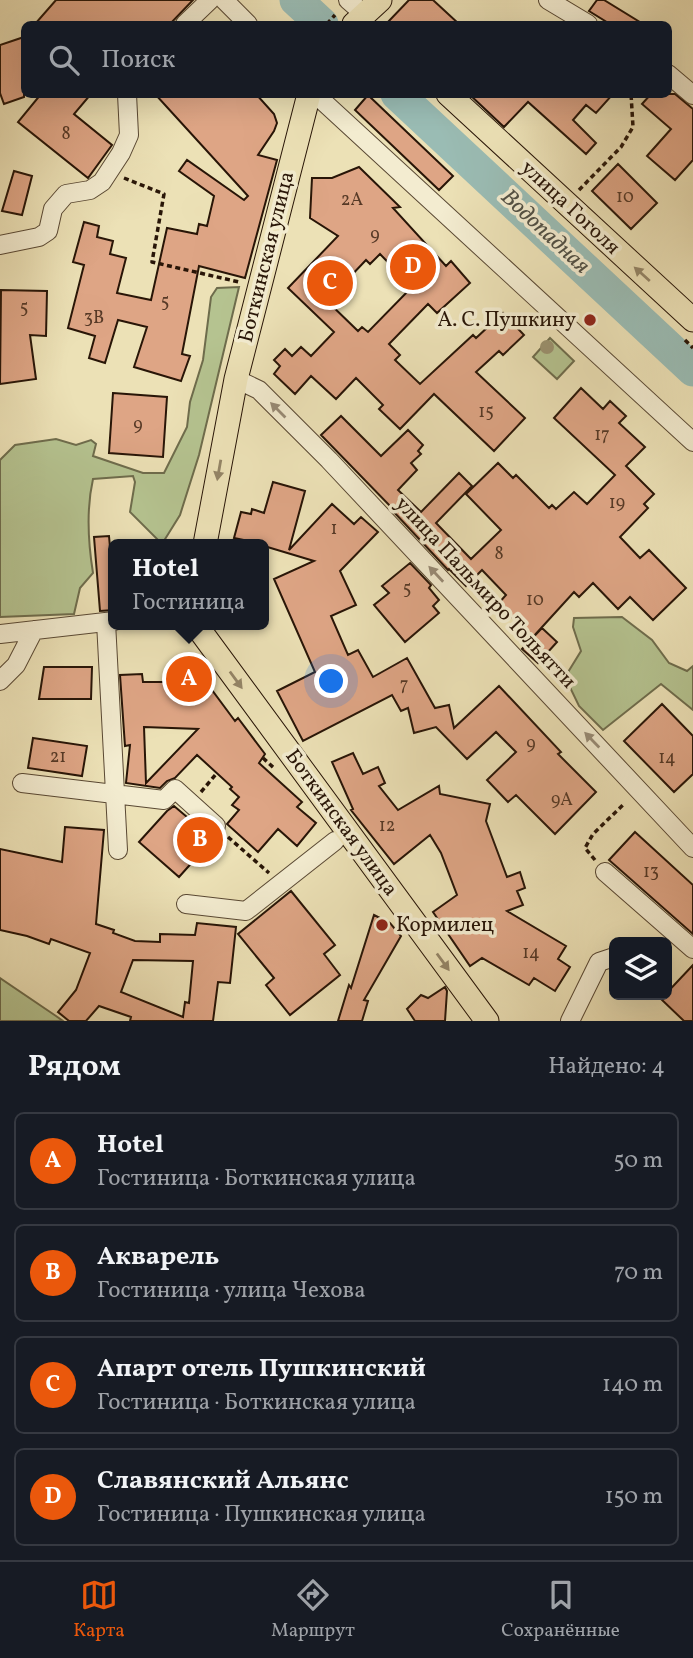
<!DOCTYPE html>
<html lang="ru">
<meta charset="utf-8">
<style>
:root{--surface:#171b24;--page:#20242c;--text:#f1f3f6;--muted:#9ea1a6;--line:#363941;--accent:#ea580c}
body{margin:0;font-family:Vollkorn,serif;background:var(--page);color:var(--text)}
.controls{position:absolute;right:21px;bottom:21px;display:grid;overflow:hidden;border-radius:10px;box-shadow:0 7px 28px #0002}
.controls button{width:63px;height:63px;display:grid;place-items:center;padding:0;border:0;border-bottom:2px solid var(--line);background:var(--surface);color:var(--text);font:35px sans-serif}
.you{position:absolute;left:332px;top:682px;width:24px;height:24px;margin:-18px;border:5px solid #fff;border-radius:50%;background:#1a73e8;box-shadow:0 0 0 10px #1a73e833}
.badge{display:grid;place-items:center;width:46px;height:46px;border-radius:50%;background:var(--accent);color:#fff;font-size:23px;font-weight:700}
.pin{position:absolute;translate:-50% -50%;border:4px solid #fff;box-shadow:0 2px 7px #0006}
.popup{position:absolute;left:108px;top:539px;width:161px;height:91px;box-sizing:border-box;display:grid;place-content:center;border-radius:10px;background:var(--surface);filter:drop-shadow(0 2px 5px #0005);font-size:23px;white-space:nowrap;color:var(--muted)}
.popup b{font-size:26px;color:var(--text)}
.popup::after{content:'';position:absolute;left:50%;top:100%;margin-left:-14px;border:14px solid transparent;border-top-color:var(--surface)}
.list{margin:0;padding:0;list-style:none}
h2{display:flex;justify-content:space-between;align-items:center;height:91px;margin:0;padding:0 28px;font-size:30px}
h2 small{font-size:23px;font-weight:400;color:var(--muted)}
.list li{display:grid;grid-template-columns:46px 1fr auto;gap:21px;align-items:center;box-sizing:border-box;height:98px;margin:0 14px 14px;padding:0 14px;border:2px solid var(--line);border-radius:10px}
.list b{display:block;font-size:26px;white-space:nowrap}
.list p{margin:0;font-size:23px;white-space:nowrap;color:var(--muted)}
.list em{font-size:23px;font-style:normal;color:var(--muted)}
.icon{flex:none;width:38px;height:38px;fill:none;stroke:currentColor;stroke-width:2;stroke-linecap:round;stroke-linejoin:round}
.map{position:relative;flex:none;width:693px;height:1021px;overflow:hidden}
.search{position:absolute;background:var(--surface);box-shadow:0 7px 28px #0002;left:21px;right:21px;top:21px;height:77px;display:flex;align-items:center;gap:18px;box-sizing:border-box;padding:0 24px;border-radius:10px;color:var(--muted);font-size:26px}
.sheet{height:539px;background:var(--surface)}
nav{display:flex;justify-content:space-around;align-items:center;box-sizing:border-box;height:98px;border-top:2px solid var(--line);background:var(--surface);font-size:19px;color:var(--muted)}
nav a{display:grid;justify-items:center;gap:4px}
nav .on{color:var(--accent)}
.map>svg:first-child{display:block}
.green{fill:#b5c390;stroke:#6e6c4c;stroke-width:2}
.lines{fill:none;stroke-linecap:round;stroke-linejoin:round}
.river{stroke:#9abcb4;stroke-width:33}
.building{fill:#dea585;stroke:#281507;stroke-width:2;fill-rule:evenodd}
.minor-casing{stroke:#594833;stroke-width:20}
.major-casing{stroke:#281507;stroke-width:25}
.path{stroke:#281507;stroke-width:3.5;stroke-dasharray:5 3.5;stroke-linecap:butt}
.minor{stroke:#f3ecd0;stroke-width:18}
.major{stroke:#ece1b6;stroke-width:23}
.tree{fill:#9b9270}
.oneway{fill:#948567}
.oneway2{fill:#988b76}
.poi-dot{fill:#8f2418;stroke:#f3ecd0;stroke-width:2.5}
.labels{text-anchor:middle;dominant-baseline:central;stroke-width:7;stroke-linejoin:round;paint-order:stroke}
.number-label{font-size:18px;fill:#563926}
.street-label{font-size:21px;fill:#281507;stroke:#f3ecd0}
.poi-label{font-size:21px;fill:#281507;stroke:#f3ecd0;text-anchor:end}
.water-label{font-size:23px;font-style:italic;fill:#504f44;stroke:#f3ecd0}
</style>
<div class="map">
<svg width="693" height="1021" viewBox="0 0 693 1021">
<rect width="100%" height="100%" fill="#ece1b6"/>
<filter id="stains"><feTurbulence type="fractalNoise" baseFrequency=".00286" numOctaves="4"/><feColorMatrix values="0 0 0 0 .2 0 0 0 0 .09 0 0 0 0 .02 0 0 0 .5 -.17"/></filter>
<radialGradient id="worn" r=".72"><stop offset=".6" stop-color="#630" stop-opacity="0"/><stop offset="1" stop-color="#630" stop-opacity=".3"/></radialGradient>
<path class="green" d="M239 287 199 455 180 515 162 544 130 512 135 482 133 476 93 479C86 510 88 542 93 573L80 588 74 614 0 617V460L15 445 56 439 76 445 91 440 96 444 93 456 143 473H164L187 427 190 402 203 360 211 297 217 288Z
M550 338 574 361 557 379 533 357Z
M622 617 652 640 669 663 687 671 693 666V710L661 684 603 730 579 706 565 677 581 651 573 627 574 618Z
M0 978 56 1016 63 1021H0Z"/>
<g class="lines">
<path class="river" d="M296 0 322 24
M397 94 693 370"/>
</g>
<path class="building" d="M56 0H193L170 24H35Z
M409 0H433L459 24H386Z
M597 0H604L643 24H610L589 11Z
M24 37V97L4 104 0 93V45Z
M41 94H91L74 114 112 145 88 178 18 122Z
M155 94H256L274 114 277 123 274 131 258 155 277 160 245 278 199 266 182 354 190 356 181 381 134 367 147 327 118 320 105 363 89 358 95 336 68 328 84 265 73 262 84 222 99 226 97 237 113 241 110 254 126 258 117 293 151 300 167 228 197 234 199 224 207 226 214 196 179 171 187 160 244 200 248 196Z
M469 94H613L596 113 586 105 573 120 596 143 586 154 528 102 504 127Z
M651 94H675L693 109V160L675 180 647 156 671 129 642 104Z
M368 95 453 176 439 190 355 110Z
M618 164 657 203 631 229 592 191Z
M359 167 400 207 393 208 446 266 451 261 470 283 437 313 428 304 389 344 400 355 395 360 420 384 473 335 476 338 503 313 524 335 503 355 499 351 476 372 525 418 494 451 434 394 400 429 379 409 383 405 356 378 336 399 311 376 295 394 274 374 280 366 274 360 285 349 292 356 301 347 311 356 334 332 288 288 338 236 310 218 312 178H332ZM380 254 412 287 368 332 362 327 358 331 327 301 366 260 370 264Z
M14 171 32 176 22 215 2 211Z
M1 290 47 291 46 336 30 335 36 379 0 384Z
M581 388 603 409 610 401 626 416 619 423 645 447 626 466 654 494 644 504 648 508 620 537 640 558 649 550 686 588 653 620 630 597 618 609 593 583 579 597 574 592 533 637 498 604 506 595 482 570 466 586 449 569 448 570 392 510 393 509 321 435 341 416 381 456 408 430 423 445 418 451 421 454 411 463 417 470 398 490 421 512 459 473 472 486 436 523 471 559 501 530 466 494 498 463 513 478 516 475 549 508 552 505 556 509 574 492 587 504 615 475 554 418Z
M113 393 167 397 163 457 109 453Z
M273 482 305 491 289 550 332 504 354 524 361 517 378 532 340 571 356 605 331 616 348 655 358 650 373 677 407 658 435 708 449 705 454 728 499 686 561 752 558 754 596 792 555 834 516 795 508 802 487 780 516 752 496 732 467 759 436 727 414 733 408 708 401 711 392 695 303 741 277 691 315 672 274 579 314 561 264 546V544L234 538 241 512 251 514 252 509 264 513Z
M109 536 112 570H114V610L100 611 94 537Z
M410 563 431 585 429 588 439 600 433 606 439 613 405 642 374 605 389 593 382 586Z
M542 628 557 642 538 663 522 649Z
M44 667H92L91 699H39Z
M142 674 143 682H206L235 721 238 718 265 754 259 763 302 802 297 807 316 823 297 846 278 829 258 852 227 824 239 810 232 805 239 797 230 789 232 787 197 755 175 778 167 781 160 788 126 783 130 745 125 746 120 675ZM144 727 198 729 146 783Z
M662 704 693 736V774L674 792 624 741Z
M33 738 87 746 82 776 28 768Z
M353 753 363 774 378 767 385 783 379 786 398 810 439 786 440 794 490 804 486 821 507 877 520 872 525 888 517 891 523 905 507 911 566 946 558 959 570 967 555 991 534 978 529 985 482 958 470 966 433 912 457 895 441 853 430 835 394 864 351 810 353 809 332 762Z
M174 806 213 839 179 877 139 842 167 811Z
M65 827 104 830 96 924 114 930 113 933 135 941 160 942V934L195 935 197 923 236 927 230 983 218 982 213 1021H130L131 1017 99 1006 86 1021H69L58 1012 76 990 90 953 51 939 49 944 27 936 0 930V849L62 862ZM133 960 193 961 189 1003 185 1002 183 1017 121 992Z
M635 832 693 885V934L609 860Z
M291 891 335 945 324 954 340 975 290 1015 266 985 274 978 238 934Z
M374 915 390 923 401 936 364 1000 368 1001 362 1021H338L349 985 351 988Z
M693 965V1021H684L661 999Z
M445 987 447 991 445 1021H415L407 1009 421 995 428 998Z"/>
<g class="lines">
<g class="minor-casing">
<path id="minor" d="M224 0 248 24
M348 0 364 14
M548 0 588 24
M185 24 210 0
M668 74 693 95
M315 94 693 442
M0 245 39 237 48 231 53 209 66 194 90 190 102 182 121 153 129 135 127 94
M236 379 259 390 329 460 693 848
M106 622 118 850
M0 634 114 621
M0 681 16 665 34 630
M22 783 164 800 175 789 216 826
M605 872 693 949
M186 904 246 911 335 841
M570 1021 599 962 614 957"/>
</g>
<g class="major-casing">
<path id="major" d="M354 24 380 0
M448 94 693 320
M205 544 236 379 309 94
M196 625 487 1021"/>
</g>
<path class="path" d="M327 24 335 15
M124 178 164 194 152 262 239 282
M579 190 621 147 633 127 631 94
M685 340 693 348
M263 758 274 768
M201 792 217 773
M228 837 269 873
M595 860 585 848 593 834 625 803"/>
<use href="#minor" class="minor"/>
<use href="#major" class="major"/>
</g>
<circle class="tree" cx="547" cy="347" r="7"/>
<defs><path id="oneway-solid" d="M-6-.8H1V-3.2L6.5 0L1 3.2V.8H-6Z" transform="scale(1.75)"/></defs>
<g class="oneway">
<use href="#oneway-solid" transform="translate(642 274) rotate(-138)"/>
<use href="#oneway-solid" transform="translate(219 470) rotate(100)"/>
<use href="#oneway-solid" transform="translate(236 680) rotate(54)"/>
<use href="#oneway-solid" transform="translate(443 962) rotate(54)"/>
</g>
<g class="oneway2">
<use href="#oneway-solid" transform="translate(278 410) rotate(-135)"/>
<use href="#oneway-solid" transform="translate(436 574) rotate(-133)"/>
<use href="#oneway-solid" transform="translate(592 740) rotate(-134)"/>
</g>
<g class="poi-dot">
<circle cx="590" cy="320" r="7"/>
<circle cx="382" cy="925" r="7"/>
</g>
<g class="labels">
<g class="number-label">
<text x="66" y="134">8</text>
<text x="625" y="197">10</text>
<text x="352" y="200">2А</text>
<text x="375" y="235">9</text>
<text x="165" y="302">5</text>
<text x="24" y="308">5</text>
<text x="94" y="318">3В</text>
<text x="486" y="412">15</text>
<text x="138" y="425">9</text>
<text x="602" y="435">17</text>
<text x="617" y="503">19</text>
<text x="334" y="529">1</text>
<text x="499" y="554">8</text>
<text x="407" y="589">5</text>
<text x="535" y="600">10</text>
<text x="404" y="685">7</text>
<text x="531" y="744">9</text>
<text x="58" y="757">21</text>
<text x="667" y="758">14</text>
<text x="562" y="800">9А</text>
<text x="387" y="826">12</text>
<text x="651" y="872">13</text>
<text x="531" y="953">14</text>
</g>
<g class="street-label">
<text transform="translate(570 208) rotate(43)">улица Гоголя</text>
<text transform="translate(267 257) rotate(-76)">Боткинская улица</text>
<text transform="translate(485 593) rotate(47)">улица Пальмиро Тольятти</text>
<text transform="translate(341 823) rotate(54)">Боткинская улица</text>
</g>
<g class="poi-label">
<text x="576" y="320">А. С. Пушкину</text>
<text x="396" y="925" text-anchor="start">Кормилец</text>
</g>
<g class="water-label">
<text transform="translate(545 232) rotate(43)">Водопадная</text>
</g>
</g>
<rect width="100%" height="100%" filter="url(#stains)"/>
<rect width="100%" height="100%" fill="url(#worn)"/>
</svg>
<div class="controls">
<button><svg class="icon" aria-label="layers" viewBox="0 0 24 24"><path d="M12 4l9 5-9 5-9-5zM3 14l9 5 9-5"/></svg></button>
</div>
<div class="you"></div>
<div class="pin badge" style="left:189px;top:679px">A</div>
<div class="popup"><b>Hotel</b>Гостиница</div>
<div class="pin badge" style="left:200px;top:840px">B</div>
<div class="pin badge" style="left:330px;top:283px">C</div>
<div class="pin badge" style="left:413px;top:267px">D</div>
<div class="search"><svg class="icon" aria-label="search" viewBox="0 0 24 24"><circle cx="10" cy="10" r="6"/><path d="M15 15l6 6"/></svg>Поиск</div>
</div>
<section class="sheet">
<h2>Рядом<small>Найдено: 4</small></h2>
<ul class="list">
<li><span class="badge">A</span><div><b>Hotel</b><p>Гостиница · Боткинская улица</p></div><em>50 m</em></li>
<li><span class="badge">B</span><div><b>Акварель</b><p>Гостиница · улица Чехова</p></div><em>70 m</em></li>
<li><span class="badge">C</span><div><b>Апарт отель Пушкинский</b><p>Гостиница · Боткинская улица</p></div><em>140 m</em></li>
<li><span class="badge">D</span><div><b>Славянский Альянс</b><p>Гостиница · Пушкинская улица</p></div><em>150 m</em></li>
</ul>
</section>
<nav>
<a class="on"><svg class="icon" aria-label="map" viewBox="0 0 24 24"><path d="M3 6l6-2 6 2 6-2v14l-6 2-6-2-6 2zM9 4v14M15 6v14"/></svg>Карта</a>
<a><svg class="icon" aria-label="directions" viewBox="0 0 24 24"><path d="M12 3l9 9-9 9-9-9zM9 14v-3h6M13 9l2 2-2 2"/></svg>Маршрут</a>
<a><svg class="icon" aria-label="saved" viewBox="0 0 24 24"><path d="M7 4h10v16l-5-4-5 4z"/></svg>Сохранённые</a>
</nav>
